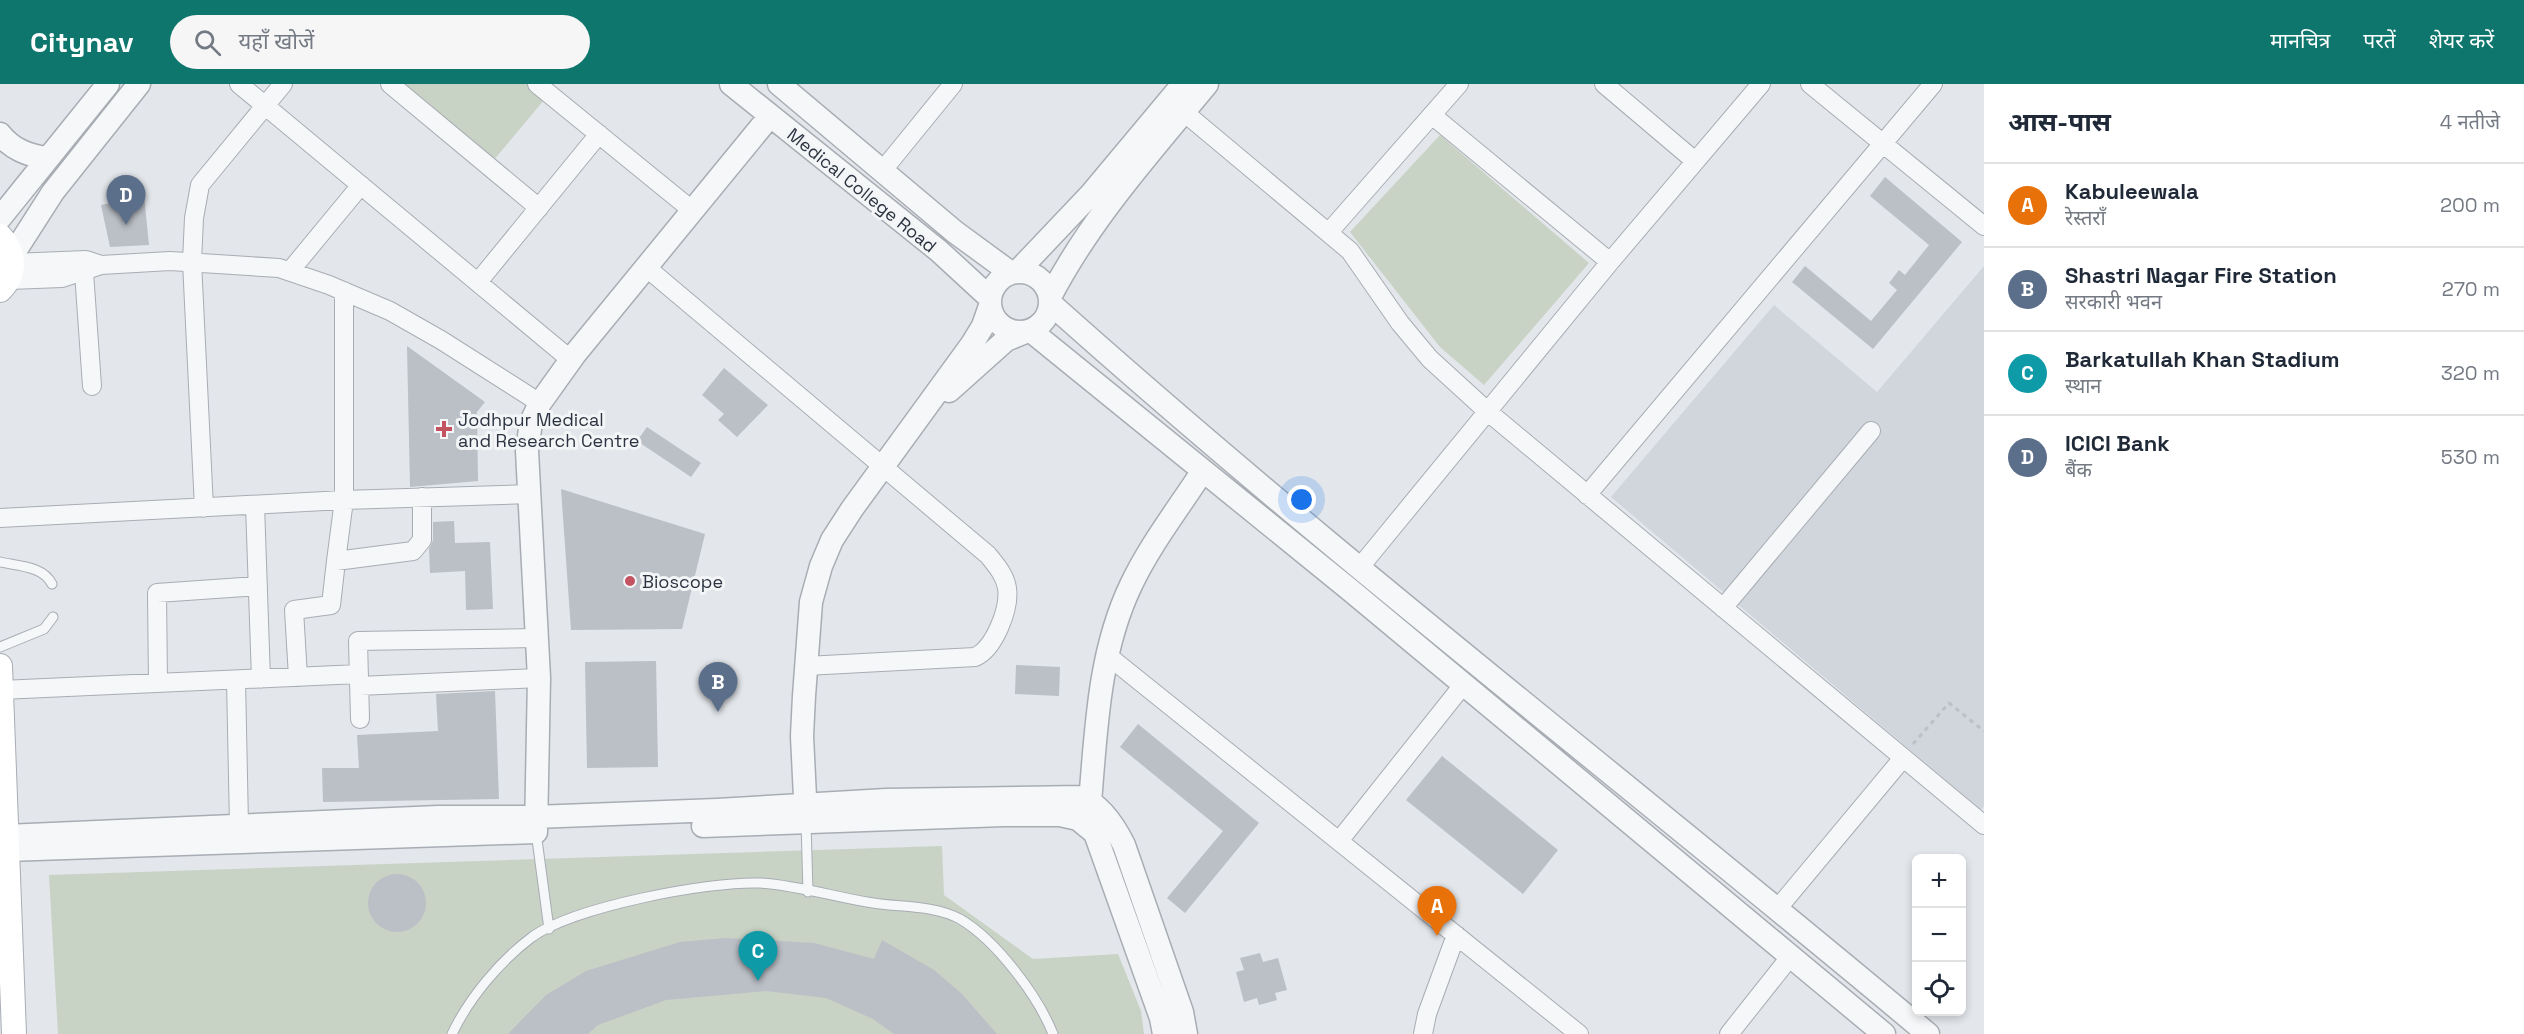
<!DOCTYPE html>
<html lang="hi">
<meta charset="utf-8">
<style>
:root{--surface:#fff;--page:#f6f6f7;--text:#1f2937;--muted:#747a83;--line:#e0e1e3;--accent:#0f766e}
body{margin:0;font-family:"Space Grotesk","Noto Sans Devanagari",sans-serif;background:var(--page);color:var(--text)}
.controls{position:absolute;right:18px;bottom:18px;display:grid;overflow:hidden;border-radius:9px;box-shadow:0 3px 9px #0003}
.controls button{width:54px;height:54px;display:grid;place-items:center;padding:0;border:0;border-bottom:2px solid var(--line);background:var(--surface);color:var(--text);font:30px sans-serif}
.you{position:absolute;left:1302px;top:416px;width:21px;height:21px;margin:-15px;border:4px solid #fff;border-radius:50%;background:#1a73e8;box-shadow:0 0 0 9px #1a73e833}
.badge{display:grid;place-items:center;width:39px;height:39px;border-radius:50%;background:var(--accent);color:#fff;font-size:20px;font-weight:700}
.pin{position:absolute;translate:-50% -50px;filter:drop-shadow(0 2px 3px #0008)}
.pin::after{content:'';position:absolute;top:32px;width:21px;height:18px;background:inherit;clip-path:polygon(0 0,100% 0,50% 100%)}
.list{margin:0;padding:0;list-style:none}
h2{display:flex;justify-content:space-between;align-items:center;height:78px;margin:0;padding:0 24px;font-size:26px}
h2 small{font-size:20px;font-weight:400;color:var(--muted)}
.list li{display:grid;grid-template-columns:39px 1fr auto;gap:18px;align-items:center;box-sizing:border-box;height:84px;padding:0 24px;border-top:2px solid var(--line)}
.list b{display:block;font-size:22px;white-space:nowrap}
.list p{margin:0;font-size:20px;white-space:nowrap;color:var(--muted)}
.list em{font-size:20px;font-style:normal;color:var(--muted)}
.icon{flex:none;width:33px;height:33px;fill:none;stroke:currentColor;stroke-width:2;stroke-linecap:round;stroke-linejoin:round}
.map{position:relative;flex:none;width:1984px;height:950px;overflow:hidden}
header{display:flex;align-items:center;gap:36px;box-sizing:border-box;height:84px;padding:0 30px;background:var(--accent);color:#fff}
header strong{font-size:28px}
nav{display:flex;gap:33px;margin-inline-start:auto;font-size:21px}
.search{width:420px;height:54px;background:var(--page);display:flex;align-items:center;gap:15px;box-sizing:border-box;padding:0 21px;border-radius:33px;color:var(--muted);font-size:22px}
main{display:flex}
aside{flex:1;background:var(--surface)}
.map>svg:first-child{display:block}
.built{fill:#d1d5dc}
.green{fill:#c8d3c5}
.building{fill:#bbbfc6}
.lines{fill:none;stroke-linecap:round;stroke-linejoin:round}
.service-casing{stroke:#a8adb4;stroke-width:11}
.minor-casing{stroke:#a8adb4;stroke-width:20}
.tertiary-casing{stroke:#a8adb4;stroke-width:25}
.secondary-casing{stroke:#a8adb4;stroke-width:26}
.path{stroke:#bdc0c5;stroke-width:3;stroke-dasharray:4.5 4.5;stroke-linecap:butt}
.service{stroke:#f6f7f9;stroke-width:9}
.minor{stroke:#f6f7f9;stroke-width:18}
.tertiary{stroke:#f6f7f9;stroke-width:22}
.secondary{stroke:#fff;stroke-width:24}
.poi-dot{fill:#c45361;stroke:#f3f5f7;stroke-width:2}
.labels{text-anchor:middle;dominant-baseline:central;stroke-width:6;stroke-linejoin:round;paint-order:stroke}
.street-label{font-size:18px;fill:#2c3341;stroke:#f3f5f7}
.poi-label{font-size:18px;fill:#2c3341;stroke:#f3f5f7;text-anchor:start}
</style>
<header>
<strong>Citynav</strong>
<div class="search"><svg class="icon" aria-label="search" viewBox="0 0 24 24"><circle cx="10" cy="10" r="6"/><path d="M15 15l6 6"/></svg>यहाँ खोजें</div>
<nav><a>मानचित्र</a><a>परतें</a><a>शेयर करें</a></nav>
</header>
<main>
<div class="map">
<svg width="1984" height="950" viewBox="0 0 1984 950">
<rect width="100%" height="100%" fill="#e3e6ea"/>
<path class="built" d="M1984 182V722L1981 726 1611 413 1774 221 1877 308Z"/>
<path class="green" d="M390 0H537L549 10 488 83Z
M1440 51 1589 179 1484 301 1440 263 1350 148Z
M942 762 944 811 1033 875 1118 870 1141 927 1144 950H58L49 791Z"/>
<path class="building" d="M1885 93 1962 158 1873 265 1792 198 1805 182 1871 237 1897 206 1889 199 1899 186 1905 191 1929 161 1870 112Z
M144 112 149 161 110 163 101 121Z
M407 262 485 318 477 328 478 397 410 403Z
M724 284 768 321 737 353 718 336 724 330 702 311Z
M647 343 701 379 691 393 637 357Z
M561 405 705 450 682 545 571 546Z
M454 437 455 459 490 458 493 525 466 526 465 487 430 489 429 465 433 456V438Z
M656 577 658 683 587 684 585 578Z
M1016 581 1060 583 1059 612 1015 610Z
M495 607 499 715 323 718 322 684H359L357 651 438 647 436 610Z
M1138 640 1259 739 1185 829 1167 814 1223 747 1120 663Z
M1442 672 1558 766 1523 810 1406 716Z
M368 819a29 29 0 1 1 58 0a29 29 0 1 1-58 0Z
M726 854 814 859 874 875 882 856 934 886 961 909 997 950H894L873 935 826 914 766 907 666 916 598 941 588 950H508L546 911 586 887 680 858Z
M1260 869 1263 878 1278 874 1287 906 1275 909 1277 916 1259 921 1257 914 1244 918 1236 888 1244 886 1240 874Z"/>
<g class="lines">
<g class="service-casing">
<path id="service" d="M0 478C18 482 43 482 52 500
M0 563 44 545 53 533
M806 738 808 808
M536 748 549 845
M452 950C469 914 500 877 532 853 574 823 708 797 760 799 795 801 832 812 867 818 897 824 932 820 960 835 996 856 1038 912 1053 950"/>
</g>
<g class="minor-casing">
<path id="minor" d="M239 0 571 276
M390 0 539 124
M537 0 693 127
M1604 0 1695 77
M1810 0 1984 142
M1173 19 1350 167 1400 239 1430 275 1487 327 1984 741
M1433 32 1610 178
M883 86 953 0
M1329 148 1459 0
M13 179 86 176 101 181
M647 184 988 471C996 481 1005 491 1007 504 1010 525 994 565 975 573L806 582
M290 187 361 101
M84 188 92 302
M9 196 62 194 101 181 170 177 279 184 329 201 390 227 441 256 540 319
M478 198 599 50
M344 207V416L336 477 413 467 422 456V413
M1587 411 1933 0
M255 421 261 595
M204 424 192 178 194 134 200 101 283 0
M0 434 344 416 531 410
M1360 483 1610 178 1761 0
M1723 524 1871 347
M1107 571 1579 950
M298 593 294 526 331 521 336 477
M236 596 239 741
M158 599 157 509 258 502
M359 602 539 594
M1 606 359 590
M360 635 358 557 537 554
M1339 757 1463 601
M1778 824 1903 674
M1423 950 1427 930 1456 851
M1729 950 1790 873"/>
</g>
<g class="tertiary-casing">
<path id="tertiary" d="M731 0 939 167 990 214
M779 0 955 148 1011 189
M0 50C12 65 27 71 46 74
M0 134 108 0
M12 172 53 108 139 0
M990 218a30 30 0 1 1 60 0a30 30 0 1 1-60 0Z
M1017 188 1091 110 1183 0
M1050 213C1091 134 1151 68 1207 0
M1050 219C1334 473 1636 705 1928 950
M1031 247 1349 505 1884 950
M949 307 1006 256 1023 249
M1089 730C1096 653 1097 572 1131 501 1150 461 1178 425 1202 388
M806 734 802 652 804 612 811 518 821 482 832 456 852 425 972 260 983 242 990 222
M703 742 1003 731H1060L1078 735 1095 749 1161 934 1164 950
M536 748 539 594 527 367 531 338 540 319 575 270 770 32
M6 752 438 733H535L717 726 886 716 1081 713C1101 721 1115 743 1124 761L1182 928 1186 950
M7 766 535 748"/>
</g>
<g class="secondary-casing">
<path id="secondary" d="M0 152C15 169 17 189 0 206
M0 582 14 950"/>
</g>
<path class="path" d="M1913 660 1949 619 1984 647"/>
<use href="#service" class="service"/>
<use href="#minor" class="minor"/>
<use href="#tertiary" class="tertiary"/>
<use href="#secondary" class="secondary"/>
</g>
<g class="poi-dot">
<path d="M441 336h6v6h6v6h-6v6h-6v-6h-6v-6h6z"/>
<circle cx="630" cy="497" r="6"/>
</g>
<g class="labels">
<g class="street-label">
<text transform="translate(862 106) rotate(39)">Medical College Road</text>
</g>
<g class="poi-label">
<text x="458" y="335">Jodhpur Medical<tspan x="458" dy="21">and Research Centre</tspan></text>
<text x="642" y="497">Bioscope</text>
</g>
</g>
</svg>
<div class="controls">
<button>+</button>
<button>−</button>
<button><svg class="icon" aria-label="locate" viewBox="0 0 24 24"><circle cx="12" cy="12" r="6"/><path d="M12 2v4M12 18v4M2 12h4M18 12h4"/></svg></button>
</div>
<div class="you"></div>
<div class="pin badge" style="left:1437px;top:852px;background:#e8710a">A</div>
<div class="pin badge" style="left:718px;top:628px;background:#5c6f8a">B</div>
<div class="pin badge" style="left:758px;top:897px;background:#0f9aa8">C</div>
<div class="pin badge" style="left:126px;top:141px;background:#5c6f8a">D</div>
</div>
<aside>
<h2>आस-पास<small>4 नतीजे</small></h2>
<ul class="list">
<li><span class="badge" style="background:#e8710a">A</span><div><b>Kabuleewala</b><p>रेस्तराँ</p></div><em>200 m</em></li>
<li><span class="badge" style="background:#5c6f8a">B</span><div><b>Shastri Nagar Fire Station</b><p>सरकारी भवन</p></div><em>270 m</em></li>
<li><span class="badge" style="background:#0f9aa8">C</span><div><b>Barkatullah Khan Stadium</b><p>स्थान</p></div><em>320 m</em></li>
<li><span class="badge" style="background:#5c6f8a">D</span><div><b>ICICI Bank</b><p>बैंक</p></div><em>530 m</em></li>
</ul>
</aside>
</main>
